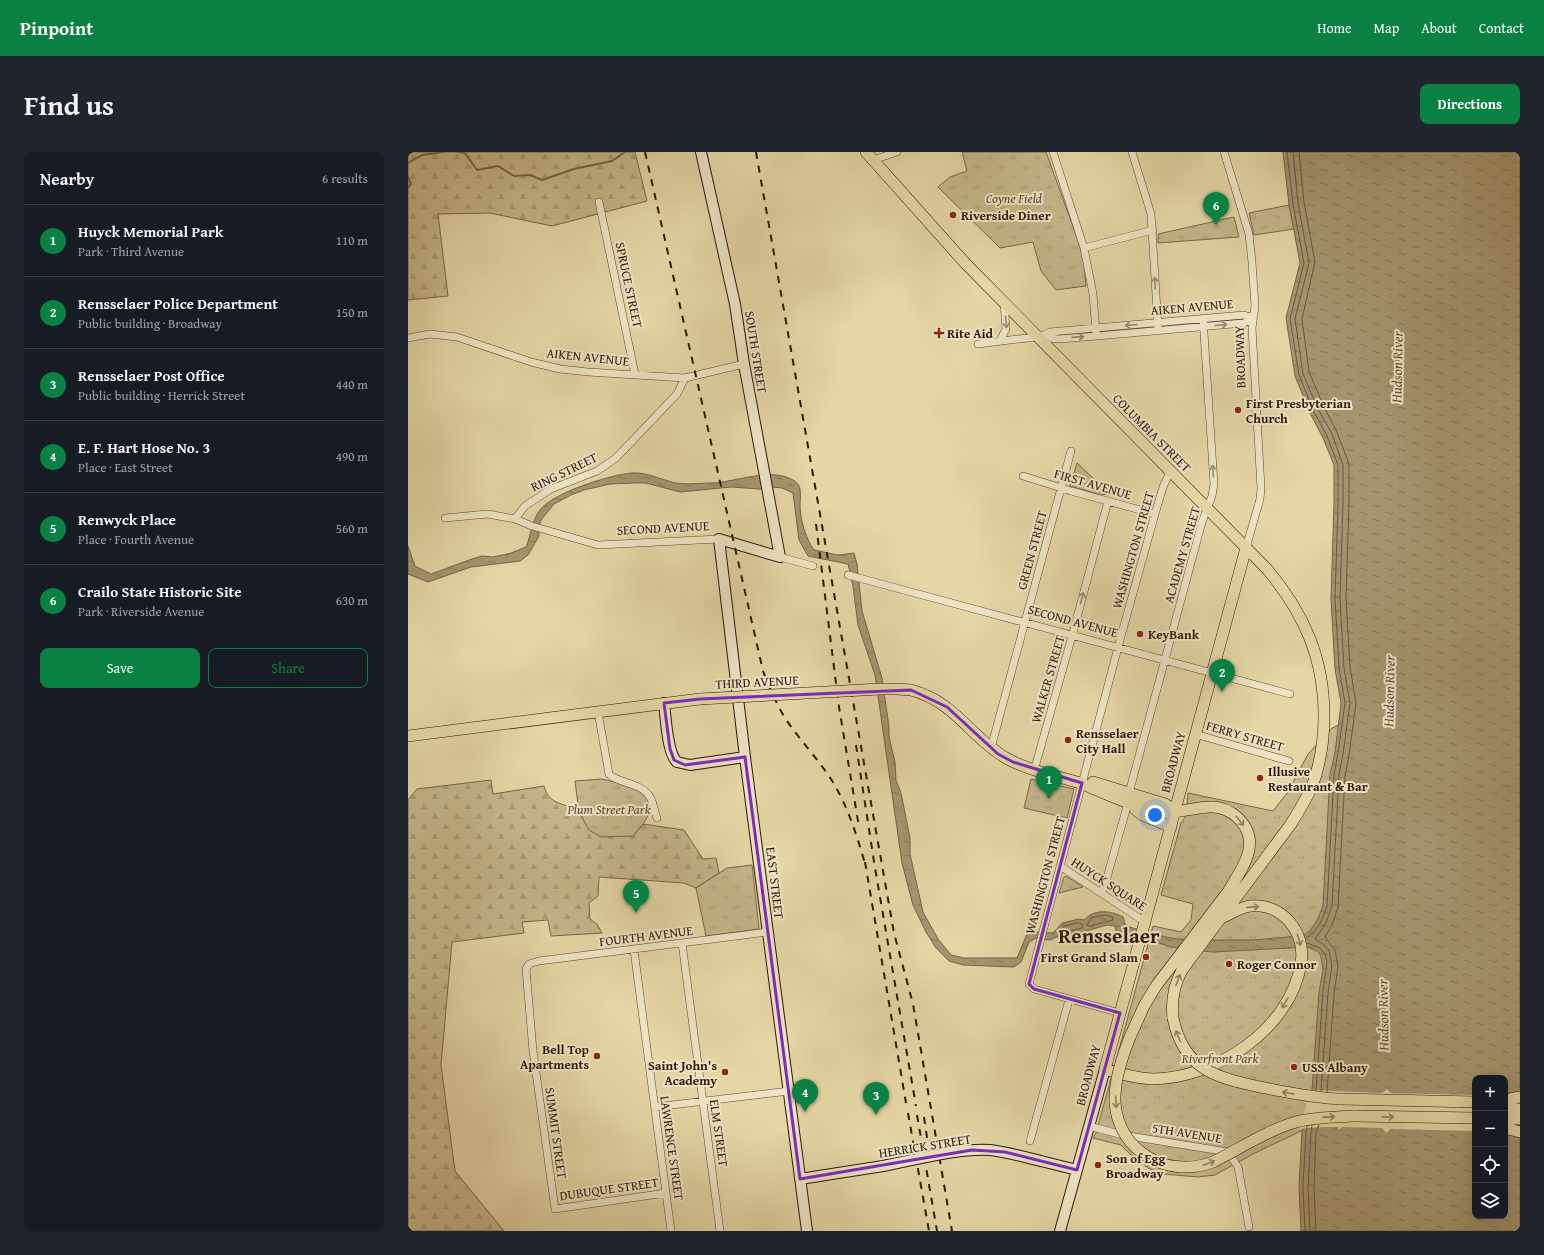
<!DOCTYPE html>
<meta charset="utf-8">
<style>
:root{--surface:#171b24;--page:#20242c;--text:#f1f3f6;--muted:#9ea1a6;--line:#363941;--accent:#0b8043}
body{margin:0;font-family:"Gentium Book Plus",serif;background:var(--page);color:var(--text)}
.controls{position:absolute;right:12px;bottom:12px;display:grid;overflow:hidden;border-radius:8px;box-shadow:0 4px 16px #0002}
.controls button{width:36px;height:36px;display:grid;place-items:center;padding:0;border:0;border-bottom:1px solid var(--line);background:var(--surface);color:var(--text);font:20px sans-serif}
.you{position:absolute;left:747px;top:663px;width:14px;height:14px;margin:-10px;border:3px solid #fff;border-radius:50%;background:#1a73e8;box-shadow:0 0 0 6px #1a73e833}
.badge{display:grid;place-items:center;width:26px;height:26px;border-radius:50%;background:var(--accent);color:#fff;font-size:13px;font-weight:700}
.pin{position:absolute;translate:-50% -33px;filter:drop-shadow(0 1px 2px #0008)}
.pin::after{content:'';position:absolute;top:21px;width:14px;height:12px;background:inherit;clip-path:polygon(0 0,100% 0,50% 100%)}
.list{margin:0;padding:0;list-style:none}
h2{display:flex;justify-content:space-between;align-items:center;height:52px;margin:0;padding:0 16px;font-size:17px}
h2 small{font-size:13px;font-weight:400;color:var(--muted)}
.list li{display:grid;grid-template-columns:26px 1fr auto;gap:12px;align-items:center;box-sizing:border-box;height:72px;padding:0 16px;border-top:1px solid var(--line)}
.list b{display:block;font-size:15px;white-space:nowrap}
.list p{margin:0;font-size:13px;white-space:nowrap;color:var(--muted)}
.list em{font-size:13px;font-style:normal;color:var(--muted)}
.actions{display:flex;gap:8px;padding:12px 16px}
.actions a{flex:1;padding:9px 0;border:1px solid var(--accent);border-radius:8px;text-align:center;font-size:14px;color:var(--accent)}
.actions .main{background:var(--accent);color:#fff}
.icon{flex:none;width:22px;height:22px;fill:none;stroke:currentColor;stroke-width:2;stroke-linecap:round;stroke-linejoin:round}
.map{position:relative;flex:none;width:1112px;height:1079px;overflow:hidden;border-radius:8px}
header{display:flex;align-items:center;gap:24px;box-sizing:border-box;height:56px;padding:0 20px;background:var(--accent);color:#fff}
header strong{font-size:19px}
nav{display:flex;gap:22px;margin-inline-start:auto;font-size:14px}
.intro{display:flex;align-items:center;justify-content:space-between;box-sizing:border-box;height:96px;padding:0 24px}
h1{margin:0;font-size:28px}
.button{padding:10px 18px;border-radius:8px;background:var(--accent);color:#fff;font-size:14px;font-weight:700}
main{display:flex;gap:24px;padding:0 24px}
aside{flex:1;background:var(--surface);border-radius:8px;box-shadow:0 4px 16px #0002}
.map>svg:first-child{display:block}
.forest{fill:url(#forest-firs);stroke:#786648}
.park{fill:url(#park-tufts);stroke:#786648}
.water{fill:url(#water-ripples);stroke:#746345;fill-rule:evenodd}
.pier{fill:#e5d6a6}
.lines{fill:none;stroke-linecap:round;stroke-linejoin:round}
.shore{stroke:#68563a;stroke-width:1}
.stream{stroke:#746345;stroke-width:2}
.street-casing{stroke:#59472d;stroke-width:8}
.secondary-casing{stroke:#2a1705;stroke-width:12}
.primary-casing{stroke:#2a1705;stroke-width:12}
.street{stroke:#eee4c5;stroke-width:7}
.secondary{stroke:#eee4c5;stroke-width:10}
.primary{stroke:#e5d6a6;stroke-width:11}
.rail{stroke:#2a1705;stroke-width:2;stroke-dasharray:7 7;stroke-linecap:butt}
.secondary-bridge-casing{stroke:#2a1705;stroke-width:12;stroke-linecap:butt}
.primary-bridge-casing{stroke:#2a1705;stroke-width:12;stroke-linecap:butt}
.secondary-bridge{stroke:#eee4c5;stroke-width:10}
.primary-bridge{stroke:#e5d6a6;stroke-width:11}
.oneway{stroke:#96886f}
.oneway2{stroke:#91805e}
.marked{fill:none;stroke:#7b2cbf;stroke-width:3;stroke-linejoin:round}
.poi-dot{fill:#8f2418;stroke:#eee4c5;stroke-width:1.5}
.labels{text-anchor:middle;dominant-baseline:central;stroke-width:4;stroke-linejoin:round;paint-order:stroke}
.park-label{font-size:13px;font-style:italic;fill:#58472d;stroke:#eee4c5}
.poi-label{font-size:13px;font-weight:bold;fill:#2a1705;stroke:#eee4c5;text-anchor:start}
.street-label{font-size:13px;fill:#2a1705;stroke:#eee4c5}
.water-label{font-size:14px;font-style:italic;fill:#5b492f;stroke:#eee4c5}
.town-label{font-size:21px;font-weight:bold;fill:#2a1705;stroke:#eee4c5}
</style>
<header>
<strong>Pinpoint</strong>
<nav><a>Home</a><a>Map</a><a>About</a><a>Contact</a></nav>
</header>
<div class="intro"><h1>Find us</h1><a class="button">Directions</a></div>
<main>
<aside>
<h2>Nearby<small>6 results</small></h2>
<ul class="list">
<li><span class="badge">1</span><div><b>Huyck Memorial Park</b><p>Park · Third Avenue</p></div><em>110 m</em></li>
<li><span class="badge">2</span><div><b>Rensselaer Police Department</b><p>Public building · Broadway</p></div><em>150 m</em></li>
<li><span class="badge">3</span><div><b>Rensselaer Post Office</b><p>Public building · Herrick Street</p></div><em>440 m</em></li>
<li><span class="badge">4</span><div><b>E. F. Hart Hose No. 3</b><p>Place · East Street</p></div><em>490 m</em></li>
<li><span class="badge">5</span><div><b>Renwyck Place</b><p>Place · Fourth Avenue</p></div><em>560 m</em></li>
<li><span class="badge">6</span><div><b>Crailo State Historic Site</b><p>Park · Riverside Avenue</p></div><em>630 m</em></li>
</ul>
<div class="actions"><a class="main">Save</a><a>Share</a></div>
</aside>
<div class="map">
<svg width="1112" height="1079" viewBox="0 0 1112 1079">
<defs>
<pattern id="forest-firs" width="22" height="20" patternUnits="userSpaceOnUse"><rect width="22" height="20" fill="#c5b68b"/><path d="M5 1l3.5 6h-7zM16 11l3.5 6h-7z" fill="#a99c76"/></pattern>
<pattern id="park-tufts" width="24" height="20" patternUnits="userSpaceOnUse"><rect width="24" height="20" fill="#c5b68b"/><path d="M3 7l-1-3M5 7V3M7 7l1-3M15 17l-1-3M17 17v-4M19 17l1-3" fill="none" stroke="#a99c76"/></pattern>
<pattern id="water-ripples" width="26" height="14" patternUnits="userSpaceOnUse"><rect width="26" height="14" fill="#a5956f"/><path d="M2 4q2-2 4 0t4 0M15 11q2-2 4 0t4 0" fill="none" stroke="#877959"/></pattern>
</defs>
<rect width="100%" height="100%" fill="#e5d6a6"/>
<filter id="stains"><feTurbulence type="fractalNoise" baseFrequency=".005" numOctaves="4"/><feColorMatrix values="0 0 0 0 .2 0 0 0 0 .09 0 0 0 0 .02 0 0 0 .5 -.17"/></filter>
<radialGradient id="worn" r=".72"><stop offset=".6" stop-color="#630" stop-opacity="0"/><stop offset="1" stop-color="#630" stop-opacity=".3"/></radialGradient>
<path class="forest" d="M0 0H227L239 49 144 74 82 61 30 62 40 144 0 148Z
M83 628 85 642 136 634C141 655 160 650 171 661 175 665 178 673 181 678L225 684 235 672 276 678 295 707 308 706 311 721 288 736 276 731 191 725 190 744 181 751 182 767 189 772 194 781 143 784 140 768 114 770 116 781 44 790 33 913 47 1019 96 1079H0V648L9 637Z"/>
<path class="park" d="M554 0H638L671 91 676 111 678 134 648 138 633 119 625 90 592 96 530 35 542 25 559 19Z
M881 53 886 77 846 83 841 61Z
M826 65 831 85 750 91V82Z
M669 311 699 339V342L693 343 662 334Z
M947 566 918 809 902 979H893L845 1002 807 1023 790 1025 755 1022 740 1016 723 1003 713 993 685 986 688 981 745 774 773 780 783 768 785 752 753 743 773 671 778 664 780 641 865 659 880 640 900 602 924 576Z
M194 627C208 631 232 633 240 646 242 650 242 655 243 659L235 672 225 684 193 685 181 678 171 660 167 629Z
M623 627 666 637 659 666 616 656Z
M344 713 351 777 298 784 288 736 319 716Z
M658 724 675 735 651 741 656 725Z"/>
<path class="water" d="M875 0H1112V1079H893L891 1035 894 979 904 939 911 840 915 818 913 804 909 799 899 795 805 800 784 798 763 795 726 783 720 782 711 784 709 782 707 774 699 773 657 785 651 784 642 788 628 786 621 790 613 810 606 815 555 813 541 809 528 796 518 780 505 753 494 711 467 523 450 473 445 434 440 412 400 404 391 388 385 341 374 336 364 335 352 337 323 335 272 340 238 331H227L202 332 176 338 163 343 146 352 133 368 131 375V384L120 403 112 409 63 415 20 430 0 422V394L7 414 23 422 64 407 74 404 85 405 103 401 118 395C123 383 124 368 132 358 146 340 202 323 224 321 239 320 253 328 268 331 280 333 292 331 304 331 329 330 362 315 385 328 388 329 392 334 392 337 393 343 392 349 392 355 393 370 398 387 406 398L430 403 446 401 449 412 454 459 474 526 481 575V585L487 610 488 628 493 641 502 686V702L515 760 530 787 543 803 556 806H609L619 782 628 780 644 781 648 778 654 771 671 767 676 768C686 757 702 758 715 765L717 772 721 775 762 786 781 788H845L892 784 898 782 904 776 910 767 915 753 922 622 927 601 933 551 927 517 923 447 926 351V313L915 286 902 261 887 224 878 166 892 111 881 53ZM1067 926H1097V1064H1067Z"/>
<path class="pier" d="M979 937 983 941 1067 943V979L983 977 978 981 974 976 934 975 931 978 930 975H911L892 977 902 938 974 941Z"/>
<g class="lines">
<path class="shore" d="M879 0 885 52 896 111 882 167 891 223 906 260 919 284 930 313V351L927 447 931 516 937 551 930 601 926 623 919 754C915 766 910 780 898 786
M885 0 890 51 901 111 887 167 895 222 910 257 924 282 935 313V351L932 447 936 516 942 551 935 602 931 623 924 754 918 771 907 787 915 792 921 798 924 813 920 841 913 939
M891 0 896 50 907 110 894 167 901 220 916 255 929 280 941 312V351L938 447 942 515 948 551 941 603 937 624 930 755 924 773 917 785 927 798 930 814 926 842 919 940
M698 763 704 765 705 768 682 774 679 773 683 766Z
M671 771 675 773 674 776 656 781 653 780 656 774Z
M899 791 912 796 917 802 919 810 915 840 908 938
M897 1079 895 1035 898 980 899 974
M902 1079 900 1035 903 980 904 973
M908 1079 906 1035 908 981 911 973"/>
<path class="stream" d="M50 0 57 1 69 18 90 14 106 24 122 23 134 28 166 17 204 9 217 0
M0 11 14 3 35 0
M0 25 3 32 0 36"/>
<g class="street-casing">
<path id="street" d="M645 0 676 96 685 142 688 180
M724 0 743 62 750 175
M816 0 841 82 844 110 847 154 844 176 853 336 852 347 838 396
M465 8 489 0
M191 50 227 222
M676 96 745 78
M632 185 642 180 836 163 845 166
M0 186 22 182 49 185 123 210 152 217 180 220 277 226 336 212
M592 189 598 177 596 150
M570 192 610 187 631 185 651 187 689 184 836 171 845 166
M615 324 663 339 747 362
M37 366 80 362 107 367 117 354 143 337 189 319 208 306 269 242 277 226
M107 367 124 374 190 393 311 387
M372 405 405 414
M440 423 882 542
M190 560 201 622C208 631 233 630 242 645 246 651 246 660 249 666
M787 582 881 609
M583 596 663 299
M626 619 666 477 700 349
M721 641 794 370 804 344 806 332 795 166
M652 714 737 770
M693 741 698 729 720 651
M274 791 312 1079
M226 798 263 1079
M712 861 626 837 621 832 712 488 747 362 755 335 762 320
M247 955 381 939
M681 974 715 983 820 1000 830 1015 841 1075
M622 989 661 848
M258 1041 147 1057 125 899 118 817 121 812 131 809 360 780"/>
</g>
<g class="secondary-casing">
<path id="secondary" d="M293 0 327 152 336 212 372 405 311 387 337 605 399 1079
M256 551C258 566 259 601 269 610L282 613 337 605
M633 1009 669 1018
M392 1027 475 1014
M652 1079 697 917"/>
</g>
<g class="primary-casing">
<path id="primary" d="M458 0 557 111 859 417C896 461 916 506 916 564 916 588 913 609 905 632 899 646 891 659 883 672L774 818C766 833 763 849 765 866
M503 538C548 550 562 585 598 606 621 619 647 623 672 631 677 632 681 635 686 637 701 643 715 650 731 654 739 657 749 662 757 661 781 661 807 645 829 665 855 689 835 715 821 738
M0 584 292 547
M685 630 757 652 767 659
M727 657 734 663 763 675
M815 765C825 761 832 755 843 754 875 751 898 781 893 811 883 877 807 927 744 927 728 926 712 922 697 917L838 396
M722 885 736 854 748 834 826 732
M932 947 1067 950
M1097 948 1112 945
M1097 956 1112 957
M946 964 1067 966
M1097 967H1112
M1097 976 1112 980"/>
</g>
<use href="#street" class="street"/>
<use href="#secondary" class="secondary"/>
<use href="#primary" class="primary"/>
<path class="rail" d="M237 0 355 519C361 535 368 551 377 566 391 587 409 606 423 627 440 654 449 684 458 715
M348 0 486 781 505 852 544 1079
M408 372 431 555 451 675
M448 593 467 716 508 954
M457 710 498 951
M500 961 521 1079
M509 963 529 1079
M516 965 520 992"/>
<g class="secondary-bridge-casing">
<path id="secondary-bridge" d="M475 1014C508 1008 548 996 582 998 599 1000 616 1005 633 1009"/>
</g>
<g class="primary-bridge-casing">
<path id="primary-bridge" d="M292 547 472 537H489L503 538
M765 866C776 920 811 926 857 936 882 941 907 946 932 947
M722 885C714 905 706 928 707 950 710 1000 760 1027 805 1010 831 997 860 978 888 970 906 965 927 965 946 964"/>
</g>
<use href="#secondary-bridge" class="secondary-bridge"/>
<use href="#primary-bridge" class="primary-bridge"/>
</g>
<defs><path id="oneway-shaft" d="M-6 0H5M1.5-3L5.5 0L1.5 3" fill="none" stroke-width="1.6" stroke-linecap="round" stroke-linejoin="round"/></defs>
<g class="oneway">
<use href="#oneway-shaft" transform="translate(747 131) rotate(-93)"/>
<use href="#oneway-shaft" transform="translate(598 170) rotate(85)"/>
<use href="#oneway-shaft" transform="translate(723 173) rotate(175)"/>
<use href="#oneway-shaft" transform="translate(813 173) rotate(-5)"/>
<use href="#oneway-shaft" transform="translate(670 185) rotate(-4)"/>
<use href="#oneway-shaft" transform="translate(805 319) rotate(-94)"/>
<use href="#oneway-shaft" transform="translate(674 446) rotate(-75)"/>
</g>
<g class="oneway2">
<use href="#oneway-shaft" transform="translate(832 669) rotate(51)"/>
<use href="#oneway-shaft" transform="translate(845 755) rotate(-4)"/>
<use href="#oneway-shaft" transform="translate(891 788) rotate(74)"/>
<use href="#oneway-shaft" transform="translate(770 828) rotate(-69)"/>
<use href="#oneway-shaft" transform="translate(877 851) rotate(121)"/>
<use href="#oneway-shaft" transform="translate(770 884) rotate(-112)"/>
<use href="#oneway-shaft" transform="translate(880 941) rotate(-169)"/>
<use href="#oneway-shaft" transform="translate(708 950) rotate(87)"/>
<use href="#oneway-shaft" transform="translate(921 965) rotate(-4)"/>
<use href="#oneway-shaft" transform="translate(980 965) rotate(2)"/>
<use href="#oneway-shaft" transform="translate(801 1011) rotate(-21)"/>
</g>
<path class="marked" d="M503 538 539 555 590 602 605 610 674 631 621 832 626 837 712 861 669 1018 597 1000 564 998 392 1027 337 605 277 613 266 608 262 597 256 551 292 547Z"/>
<g class="poi-dot">
<circle cx="545" cy="63" r="4"/>
<path d="M529 175h4v4h4v4h-4v4h-4v-4h-4v-4h4z"/>
<circle cx="830" cy="258" r="4"/>
<circle cx="732" cy="482" r="4"/>
<circle cx="660" cy="588" r="4"/>
<circle cx="852" cy="626" r="4"/>
<circle cx="738" cy="805" r="4"/>
<circle cx="821" cy="812" r="4"/>
<circle cx="189" cy="904" r="4"/>
<circle cx="886" cy="915" r="4"/>
<circle cx="317" cy="920" r="4"/>
<circle cx="690" cy="1013" r="4"/>
</g>
<g class="labels">
<g class="park-label">
<text x="606" y="46">Coyne Field</text>
<text x="201" y="657">Plum Street Park</text>
<text x="812" y="906">Riverfront Park</text>
</g>
<g class="poi-label">
<text x="553" y="63">Riverside Diner</text>
<text x="539" y="181">Rite Aid</text>
<text x="838" y="251">First Presbyterian<tspan x="838" dy="15">Church</tspan></text>
<text x="740" y="482">KeyBank</text>
<text x="668" y="581">Rensselaer<tspan x="668" dy="15">City Hall</tspan></text>
<text x="860" y="619">Illusive<tspan x="860" dy="15">Restaurant &amp; Bar</tspan></text>
<text x="730" y="805" text-anchor="end">First Grand Slam</text>
<text x="829" y="812">Roger Connor</text>
<text x="181" y="897" text-anchor="end">Bell Top<tspan x="181" dy="15">Apartments</tspan></text>
<text x="309" y="913" text-anchor="end">Saint John's<tspan x="309" dy="15">Academy</tspan></text>
<text x="894" y="915">USS Albany</text>
<text x="698" y="1006">Son of Egg<tspan x="698" dy="15">Broadway</tspan></text>
</g>
<g class="street-label">
<text transform="translate(221 133) rotate(78)">SPRUCE STREET</text>
<text transform="translate(784 155) rotate(-5)">AIKEN AVENUE</text>
<text transform="translate(348 200) rotate(81)">SOUTH STREET</text>
<text transform="translate(180 205) rotate(6)">AIKEN AVENUE</text>
<text transform="translate(832 205) rotate(-92)">BROADWAY</text>
<text transform="translate(744 281) rotate(45)">COLUMBIA STREET</text>
<text transform="translate(156 320) rotate(-26)">RING STREET</text>
<text transform="translate(685 332) rotate(16)">FIRST AVENUE</text>
<text transform="translate(255 376) rotate(-3)">SECOND AVENUE</text>
<text transform="translate(624 398) rotate(-75)">GREEN STREET</text>
<text transform="translate(725 398) rotate(-74)">WASHINGTON STREET</text>
<text transform="translate(774 403) rotate(-74)">ACADEMY STREET</text>
<text transform="translate(665 469) rotate(15)">SECOND AVENUE</text>
<text transform="translate(640 527) rotate(-74)">WALKER STREET</text>
<text transform="translate(349 530) rotate(-3)">THIRD AVENUE</text>
<text transform="translate(837 584) rotate(16)">FERRY STREET</text>
<text transform="translate(765 610) rotate(-75)">BROADWAY</text>
<text transform="translate(637 723) rotate(-75)">WASHINGTON STREET</text>
<text transform="translate(367 731) rotate(83)">EAST STREET</text>
<text transform="translate(701 732) rotate(33)">HUYCK SQUARE</text>
<text transform="translate(238 784) rotate(-7)">FOURTH AVENUE</text>
<text transform="translate(680 923) rotate(-75)">BROADWAY</text>
<text transform="translate(148 981) rotate(82)">SUMMIT STREET</text>
<text transform="translate(311 981) rotate(82)">ELM STREET</text>
<text transform="translate(779 981) rotate(9)">5TH AVENUE</text>
<text transform="translate(517 994) rotate(-9)">HERRICK STREET</text>
<text transform="translate(264 996) rotate(82)">LAWRENCE STREET</text>
<text transform="translate(201 1037) rotate(-8)">DUBUQUE STREET</text>
</g>
<g class="water-label">
<text transform="translate(989 215) rotate(-89)">Hudson River</text>
<text transform="translate(981 539) rotate(-89)">Hudson River</text>
<text transform="translate(975 863) rotate(-91)">Hudson River</text>
</g>
<g class="town-label">
<text x="701" y="783">Rensselaer</text>
</g>
</g>
<rect width="100%" height="100%" filter="url(#stains)"/>
<rect width="100%" height="100%" fill="url(#worn)"/>
</svg>
<div class="controls">
<button>+</button>
<button>−</button>
<button><svg class="icon" aria-label="locate" viewBox="0 0 24 24"><circle cx="12" cy="12" r="6"/><path d="M12 2v4M12 18v4M2 12h4M18 12h4"/></svg></button>
<button><svg class="icon" aria-label="layers" viewBox="0 0 24 24"><path d="M12 4l9 5-9 5-9-5zM3 14l9 5 9-5"/></svg></button>
</div>
<div class="you"></div>
<div class="pin badge" style="left:641px;top:647px">1</div>
<div class="pin badge" style="left:814px;top:540px">2</div>
<div class="pin badge" style="left:468px;top:963px">3</div>
<div class="pin badge" style="left:397px;top:960px">4</div>
<div class="pin badge" style="left:228px;top:761px">5</div>
<div class="pin badge" style="left:808px;top:73px">6</div>
</div>
</main>
